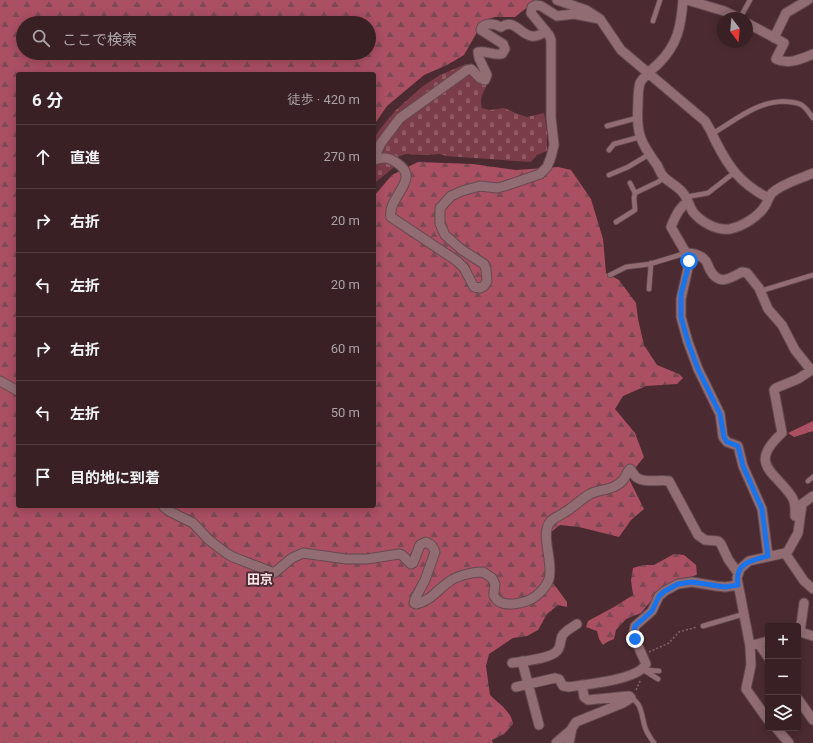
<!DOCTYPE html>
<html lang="ja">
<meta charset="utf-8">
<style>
:root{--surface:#382025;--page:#3f282d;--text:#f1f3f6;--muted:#aba3a7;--line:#523e42}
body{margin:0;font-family:Roboto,"Noto Sans JP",sans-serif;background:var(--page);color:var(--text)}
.controls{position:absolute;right:12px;bottom:12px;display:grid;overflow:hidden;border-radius:4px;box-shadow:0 2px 10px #0003}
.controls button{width:36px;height:36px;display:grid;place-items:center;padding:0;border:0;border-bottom:1px solid var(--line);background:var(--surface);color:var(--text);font:20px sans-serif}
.compass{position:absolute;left:717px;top:12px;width:36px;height:36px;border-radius:50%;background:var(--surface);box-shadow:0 2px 10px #0003;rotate:164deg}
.stop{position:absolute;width:12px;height:12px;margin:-9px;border:3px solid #1a73e8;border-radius:50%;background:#fff}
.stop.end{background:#1a73e8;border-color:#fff;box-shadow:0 1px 4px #0008}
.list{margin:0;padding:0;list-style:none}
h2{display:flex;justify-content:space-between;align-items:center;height:52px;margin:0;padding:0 16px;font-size:17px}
h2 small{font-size:13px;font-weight:400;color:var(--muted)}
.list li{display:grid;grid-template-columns:26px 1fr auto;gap:12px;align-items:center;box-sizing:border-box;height:64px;padding:0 16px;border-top:1px solid var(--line)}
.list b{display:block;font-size:15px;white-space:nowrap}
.list em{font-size:13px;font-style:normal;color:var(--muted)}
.icon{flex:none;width:22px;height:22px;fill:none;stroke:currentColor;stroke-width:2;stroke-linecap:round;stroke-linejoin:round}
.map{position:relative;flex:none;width:813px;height:743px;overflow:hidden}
.search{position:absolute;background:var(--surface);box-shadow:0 2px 10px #0003;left:16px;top:16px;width:360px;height:44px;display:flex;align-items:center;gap:10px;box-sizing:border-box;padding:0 14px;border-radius:22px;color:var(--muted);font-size:15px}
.panel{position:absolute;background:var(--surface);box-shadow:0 2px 10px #0003;left:16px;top:72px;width:360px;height:436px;border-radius:4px}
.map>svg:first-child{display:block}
.forest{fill:url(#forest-firs);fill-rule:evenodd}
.cemetery{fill:url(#cemetery-stones)}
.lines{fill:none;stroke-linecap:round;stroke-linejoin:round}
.lane-casing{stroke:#654a50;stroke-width:6}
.street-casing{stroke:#654a50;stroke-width:11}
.path{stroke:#816469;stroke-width:1.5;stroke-dasharray:2 2;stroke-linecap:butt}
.lane{stroke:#916d73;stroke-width:4.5}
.street{stroke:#916d73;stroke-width:9}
.route{stroke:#1a73e8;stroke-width:5}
.labels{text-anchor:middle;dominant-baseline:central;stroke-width:4;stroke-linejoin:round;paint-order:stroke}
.quarter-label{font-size:13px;font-weight:bold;fill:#fde8eb;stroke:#4b2b31}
</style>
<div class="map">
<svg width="813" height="743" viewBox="0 0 813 743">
<defs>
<pattern id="forest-firs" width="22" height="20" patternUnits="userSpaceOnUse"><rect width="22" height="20" fill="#ab4f63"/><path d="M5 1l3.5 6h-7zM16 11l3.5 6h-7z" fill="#7c4a54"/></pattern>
<pattern id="cemetery-stones" width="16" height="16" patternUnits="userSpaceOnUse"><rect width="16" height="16" fill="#7b3c49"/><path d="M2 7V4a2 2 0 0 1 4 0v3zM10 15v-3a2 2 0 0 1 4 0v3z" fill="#8f5863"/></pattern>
</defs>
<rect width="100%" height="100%" fill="#4b2b31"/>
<path class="forest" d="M0 0H533L534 2 515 17H495L484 20 464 55 447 65 424 75 387 106 374 125V74H18V506H374V196L392 175 418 162 473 164 516 170 558 167 571 170 591 199 603 239 606 273 619 280 636 303 638 319 644 345 657 365 679 374 683 378 677 384 646 386 623 396 615 409 635 433 644 457 628 477 644 509 631 520 619 537 579 527 560 525 551 532V555L548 576 567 602V607L558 605 547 614 538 630 527 636 513 638 489 654 486 666 490 695C499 704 511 711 513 724L504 734 492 740 493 743H0ZM23 23H369V53H23Z
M813 421V431L794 437 788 433Z
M674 554 684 555 696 565 697 575 690 577 676 579 659 591 641 613 626 619 616 630 614 639 607 642 603 645 599 639 597 631 586 627 588 621 614 607 633 595 631 580 633 568 643 565H654Z"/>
<path class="cemetery" d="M466 64C481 65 482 72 487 85 483 93 479 99 482 108L490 110 504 108 518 114 527 117 544 113 547 130V151L537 155 531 162 446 156 440 154 423 155 405 154 395 158 393 168 376 182 374 181V138L380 129 396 110 423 86 440 75Z"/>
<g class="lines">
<g class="lane-casing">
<path id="lane" d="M740 18 750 0
M653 21 660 0
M607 126 637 118
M712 134C737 119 761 98 791 102 796 103 800 103 803 106 807 109 810 114 813 118
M609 150 614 144 640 137
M609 175 628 167 648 155
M630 183 635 193
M686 197 708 193 735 172
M616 222 635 210 634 198 635 193 658 182 665 177
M610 275 626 267 650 264 686 253
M649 289 651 263
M761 291 813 275
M808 481 813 477
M703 626 744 614
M642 669 658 679
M647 670 659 671
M631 698C644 704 641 721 647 732 649 736 652 740 654 743"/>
</g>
<g class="street-casing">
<path id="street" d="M557 0 586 10 600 19 621 50 705 121C709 127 712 133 715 140 729 168 740 183 768 198
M683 0C681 26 678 44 659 63 653 69 644 75 640 83 638 89 638 97 638 104 636 133 640 142 657 165 659 168 660 173 663 176 668 182 678 186 683 193 688 199 689 206 693 212 701 222 717 231 730 229 743 226 758 217 765 206 768 202 768 197 772 193 783 183 800 179 813 173
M687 0 724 11 739 18
M747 23 784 43 776 59C788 65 801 59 813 54
M774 38 786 13 808 0
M374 158 381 143 400 118 467 70 471 69 480 78 485 80 487 75 479 58 478 52C485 50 494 56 502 54L505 49 503 44 481 30 482 27C488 22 495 24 501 27 514 18 520 34 531 36 536 37 542 34 546 31
M374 160C383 157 389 157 397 163 422 179 387 197 391 217L457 261 464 268 474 287 480 288 484 286 487 281 486 269 484 264 462 250 445 235 440 224V208L451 196 462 191 480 186 497 188 505 186 540 174 547 167 551 157 554 145 551 118V40L549 35 531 13 532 7 536 5 541 6 557 16 574 14 600 19
M688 202C680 206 674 219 671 227L686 253 689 261 688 268 681 299V317L688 342 698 369 720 414 723 437 727 442 738 446 743 466 762 509 768 556
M686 253C692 253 699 254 704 259 707 261 708 266 710 270 719 286 729 279 742 272L747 273 759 288 768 309 782 325 795 350 811 370
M0 381 18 391
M163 506 169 511 193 523 209 540 226 553 233 557 274 573 292 558 303 553 346 559H367L399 554 402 555 411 564 413 563 420 545 426 542C431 544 434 547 435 552L425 580 415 599 414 603 416 604C431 601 438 589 450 581 459 575 473 572 483 572L492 578 495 584C495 588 493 592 494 596 501 610 527 603 536 596 541 592 547 585 549 579 554 563 540 535 550 522 554 517 560 516 565 512 574 507 581 499 590 494 601 489 615 490 623 480 626 476 627 472 630 469 632 471 634 475 636 477 645 484 659 479 669 481L698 535 705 540 718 541 721 544 728 559 738 573
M795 516C795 510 796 503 792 497 775 471 747 465 782 433L774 390 776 388 798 379 813 369
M785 553 804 581 813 589
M800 632 804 603
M798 633 800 632 813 636
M759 644 768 657
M750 646 768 641
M522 661 539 725
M512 663C523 661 550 659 557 651 561 647 560 641 562 636 565 631 571 628 577 624
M516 687 555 678 559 679 563 686 569 687C587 684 638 680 646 664L635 639 634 631 635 626 652 611 659 596 665 591 678 584 692 582 716 586 725 587 738 585
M798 699 813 720
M768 720 746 689 751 665 750 646 737 578 740 569 749 561 785 553 788 551 798 533 802 504 813 496
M776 728 789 743
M556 743 571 730
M569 743 572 728 576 722 623 703 631 698 629 696 588 700 584 697 582 685"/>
</g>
<path class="path" d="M649 652 669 643 679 632 697 627
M636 690 641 679"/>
<use href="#lane" class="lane"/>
<use href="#street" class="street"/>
</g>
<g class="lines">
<path class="route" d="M635 639 634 631 635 626 652 611 659 596 665 591 678 584 692 582 725 587 738 585C734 563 752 560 768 556L762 509 743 466 738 446 727 442 724 437 720 414 698 369 688 342 681 317V294L688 268 689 261"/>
</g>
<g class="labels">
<g class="quarter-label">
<text x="260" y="579">田京</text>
</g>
</g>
</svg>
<div class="controls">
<button>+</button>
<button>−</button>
<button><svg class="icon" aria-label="layers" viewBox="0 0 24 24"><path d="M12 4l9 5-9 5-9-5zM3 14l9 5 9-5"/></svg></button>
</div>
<svg class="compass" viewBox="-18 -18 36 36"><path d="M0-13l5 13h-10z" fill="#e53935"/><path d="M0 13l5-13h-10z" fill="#aba3a7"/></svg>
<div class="stop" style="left:689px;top:261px"></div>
<div class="stop end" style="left:635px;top:639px"></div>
<div class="search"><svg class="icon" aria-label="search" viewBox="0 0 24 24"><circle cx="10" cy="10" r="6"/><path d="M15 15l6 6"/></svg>ここで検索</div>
<section class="panel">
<h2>6 分<small>徒歩 · 420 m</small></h2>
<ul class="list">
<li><svg class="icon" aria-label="ahead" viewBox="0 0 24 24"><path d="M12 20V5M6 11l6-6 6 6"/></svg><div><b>直進</b></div><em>270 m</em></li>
<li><svg class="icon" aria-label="right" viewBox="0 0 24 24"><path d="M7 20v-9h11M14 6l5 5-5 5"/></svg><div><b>右折</b></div><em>20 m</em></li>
<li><svg class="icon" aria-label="left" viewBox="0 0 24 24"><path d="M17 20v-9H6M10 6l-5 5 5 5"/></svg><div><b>左折</b></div><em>20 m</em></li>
<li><svg class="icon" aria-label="right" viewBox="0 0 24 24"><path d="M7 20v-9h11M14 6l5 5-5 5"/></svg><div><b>右折</b></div><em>60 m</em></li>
<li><svg class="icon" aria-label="left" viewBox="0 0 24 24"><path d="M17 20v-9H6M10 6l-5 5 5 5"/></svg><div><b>左折</b></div><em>50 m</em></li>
<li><svg class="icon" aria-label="arrive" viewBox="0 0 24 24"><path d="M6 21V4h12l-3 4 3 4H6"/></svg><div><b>目的地に到着</b></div></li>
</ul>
</section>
</div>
